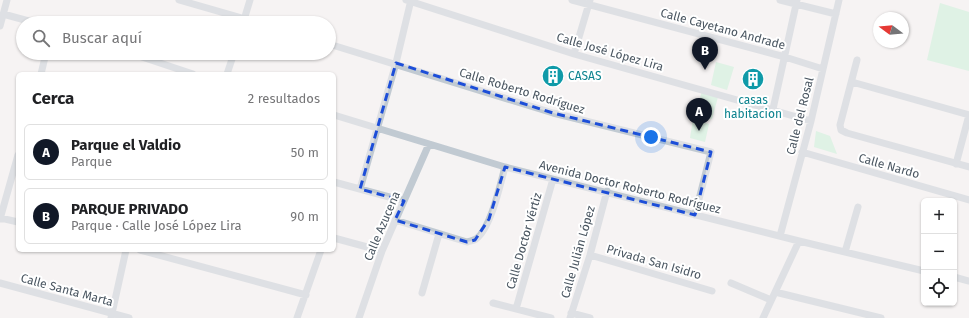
<!DOCTYPE html>
<html lang="es">
<meta charset="utf-8">
<style>
:root{--surface:#fff;--page:#f2f2f2;--text:#202124;--muted:#757577;--line:#e0e0e0;--accent:#111827}
body{margin:0;font-family:"Fira Sans",sans-serif;background:var(--page);color:var(--text)}
.controls{position:absolute;right:12px;bottom:12px;display:grid;overflow:hidden;border-radius:6px;box-shadow:0 1px 3px #0004}
.controls button{width:36px;height:36px;display:grid;place-items:center;padding:0;border:0;border-bottom:1px solid var(--line);background:var(--surface);color:var(--text);font:20px sans-serif}
.compass{position:absolute;left:873px;top:12px;width:36px;height:36px;border-radius:50%;background:var(--surface);box-shadow:0 1px 3px #0004;rotate:286deg}
.you{position:absolute;left:651px;top:137px;width:14px;height:14px;margin:-10px;border:3px solid #fff;border-radius:50%;background:#1a73e8;box-shadow:0 0 0 6px #1a73e833}
.badge{display:grid;place-items:center;width:26px;height:26px;border-radius:50%;background:var(--accent);color:#fff;font-size:13px;font-weight:700}
.pin{position:absolute;translate:-50% -33px;filter:drop-shadow(0 1px 2px #0008)}
.pin::after{content:'';position:absolute;top:21px;width:14px;height:12px;background:inherit;clip-path:polygon(0 0,100% 0,50% 100%)}
.list{margin:0;padding:0;list-style:none}
h2{display:flex;justify-content:space-between;align-items:center;height:52px;margin:0;padding:0 16px;font-size:17px}
h2 small{font-size:13px;font-weight:400;color:var(--muted)}
.list li{display:grid;grid-template-columns:26px 1fr auto;gap:12px;align-items:center;box-sizing:border-box;height:56px;margin:0 8px 8px;padding:0 8px;border:1px solid var(--line);border-radius:6px}
.list b{display:block;font-size:15px;white-space:nowrap}
.list p{margin:0;font-size:13px;white-space:nowrap;color:var(--muted)}
.list em{font-size:13px;font-style:normal;color:var(--muted)}
.icon{flex:none;width:22px;height:22px;fill:none;stroke:currentColor;stroke-width:2;stroke-linecap:round;stroke-linejoin:round}
.map{position:relative;flex:none;width:969px;height:318px;overflow:hidden}
.search{position:absolute;background:var(--surface);box-shadow:0 1px 3px #0004;left:16px;top:16px;width:320px;height:44px;display:flex;align-items:center;gap:10px;box-sizing:border-box;padding:0 14px;border-radius:22px;color:var(--muted);font-size:15px}
.panel{position:absolute;background:var(--surface);box-shadow:0 1px 3px #0004;left:16px;top:72px;width:320px;height:180px;border-radius:6px}
.map>svg:first-child{display:block}
.green{fill:#c3f1d5}
.lines{fill:none;stroke-linecap:round;stroke-linejoin:round}
.street{stroke:#c1cad2;stroke-width:7}
.marked{fill:none;stroke:#1d4ed8;stroke-width:3;stroke-dasharray:8 5;stroke-linejoin:round}
.labels{text-anchor:middle;dominant-baseline:central;stroke-width:4;stroke-linejoin:round;paint-order:stroke}
.street-label{font-size:12px;fill:#4a5661;stroke:#fff}
.culture-label{font-size:12px;fill:#0d838f;stroke:#fff;text-anchor:start}
</style>
<div class="map">
<svg width="969" height="318" viewBox="0 0 969 318">
<rect width="100%" height="100%" fill="#f5f3f3"/>
<path class="green" d="M940 3 969 12V71L927 60Z
M716 62 734 67 727 90 711 85Z
M702 91 718 97 712 119 695 114Z
M693 119 709 124 705 142 690 138Z
M816 131 830 136 837 154 814 147Z"/>
<g class="lines">
<path class="street" d="M179 0 259 23
M406 0 574 54 811 121
M572 0 785 57 823 69
M780 0 836 14
M3 14 36 23
M243 23 250 0
M0 26 7 0
M329 44 553 113 711 152 695 215
M130 53 193 74
M574 54 590 0
M857 60 840 125 841 130 847 133 969 167
M41 74 46 53
M227 74 234 53
M852 82 969 115
M773 109 797 0
M334 115 505 167 799 241 924 271
M802 152 969 200
M956 164 969 115
M334 182 404 201
M360 189 396 63 411 0
M0 218 18 222
M0 219 18 155
M395 220 467 242C469 241 473 241 476 239 491 228 500 185 505 167
M780 236 811 121 839 0
M334 238 382 251
M140 250 306 295
M845 252 858 207
M590 255 712 291
M954 277 969 281
M0 283 129 318
M731 283 771 300
M775 292 881 318
M422 293 439 234
M493 303 551 318
M516 309 553 179
M571 313 590 318
M111 318 126 250
M297 318 321 250
M359 318 382 251 429 144
M570 318 590 255 607 191
M763 318 799 241"/>
</g>
<path d="M0 0H969V318H0ZM396 63 553 113 711 152 695 215 505 167 489 219 475 240 467 242 395 220 404 201 360 189Z" fill="#f5f3f3" fill-opacity=".55" fill-rule="evenodd"/>
<path class="marked" d="M396 63 553 113 711 152 695 215 505 167 489 219 475 240 467 242 395 220 404 201 360 189Z"/>
<defs>
<g id="building-disc" transform="scale(1.15)"><circle r="9.5" fill="#0f9aa8" stroke="#fff"/><path d="M-4-6H4V6H1V3H-1V6H-4ZM-2.5-4.3h1.7v1.8h-1.7ZM.8-4.3h1.7v1.8H.8ZM-2.5-1h1.7V.8h-1.7ZM.8-1h1.7V.8H.8Z" fill="#fff"/></g>
</defs>
<g fill-rule="evenodd">
<use href="#building-disc" x="553" y="76"/>
<use href="#building-disc" x="753" y="79"/>
</g>
<g class="labels">
<g class="street-label">
<text transform="translate(723 29) rotate(15)">Calle Cayetano Andrade</text>
<text transform="translate(610 52) rotate(16)">Calle José López Lira</text>
<text transform="translate(522 91) rotate(17)">Calle Roberto Rodríguez</text>
<text transform="translate(800 116) rotate(-76)">Calle del Rosal</text>
<text transform="translate(889 166) rotate(16)">Calle Nardo</text>
<text transform="translate(630 187) rotate(14)">Avenida Doctor Roberto Rodríguez</text>
<text transform="translate(382 226) rotate(-67)">Calle Azucena</text>
<text transform="translate(524 241) rotate(-74)">Calle Doctor Vértiz</text>
<text transform="translate(578 252) rotate(-74)">Calle Julián López</text>
<text transform="translate(654 262) rotate(16)">Privada San Isidro</text>
<text transform="translate(67 290) rotate(15)">Calle Santa Marta</text>
</g>
<g class="culture-label">
<text x="568" y="76">CASAS</text>
<text x="753" y="100" text-anchor="middle">casas<tspan x="753" dy="14">habitacion</tspan></text>
</g>
</g>
</svg>
<div class="controls">
<button>+</button>
<button>−</button>
<button><svg class="icon" aria-label="locate" viewBox="0 0 24 24"><circle cx="12" cy="12" r="6"/><path d="M12 2v4M12 18v4M2 12h4M18 12h4"/></svg></button>
</div>
<svg class="compass" viewBox="-18 -18 36 36"><path d="M0-13l5 13h-10z" fill="#e53935"/><path d="M0 13l5-13h-10z" fill="#757577"/></svg>
<div class="you"></div>
<div class="pin badge" style="left:699px;top:131px">A</div>
<div class="pin badge" style="left:705px;top:70px">B</div>
<div class="search"><svg class="icon" aria-label="search" viewBox="0 0 24 24"><circle cx="10" cy="10" r="6"/><path d="M15 15l6 6"/></svg>Buscar aquí</div>
<section class="panel">
<h2>Cerca<small>2 resultados</small></h2>
<ul class="list">
<li><span class="badge">A</span><div><b>Parque el Valdio</b><p>Parque</p></div><em>50 m</em></li>
<li><span class="badge">B</span><div><b>PARQUE PRIVADO</b><p>Parque · Calle José López Lira</p></div><em>90 m</em></li>
</ul>
</section>
</div>
